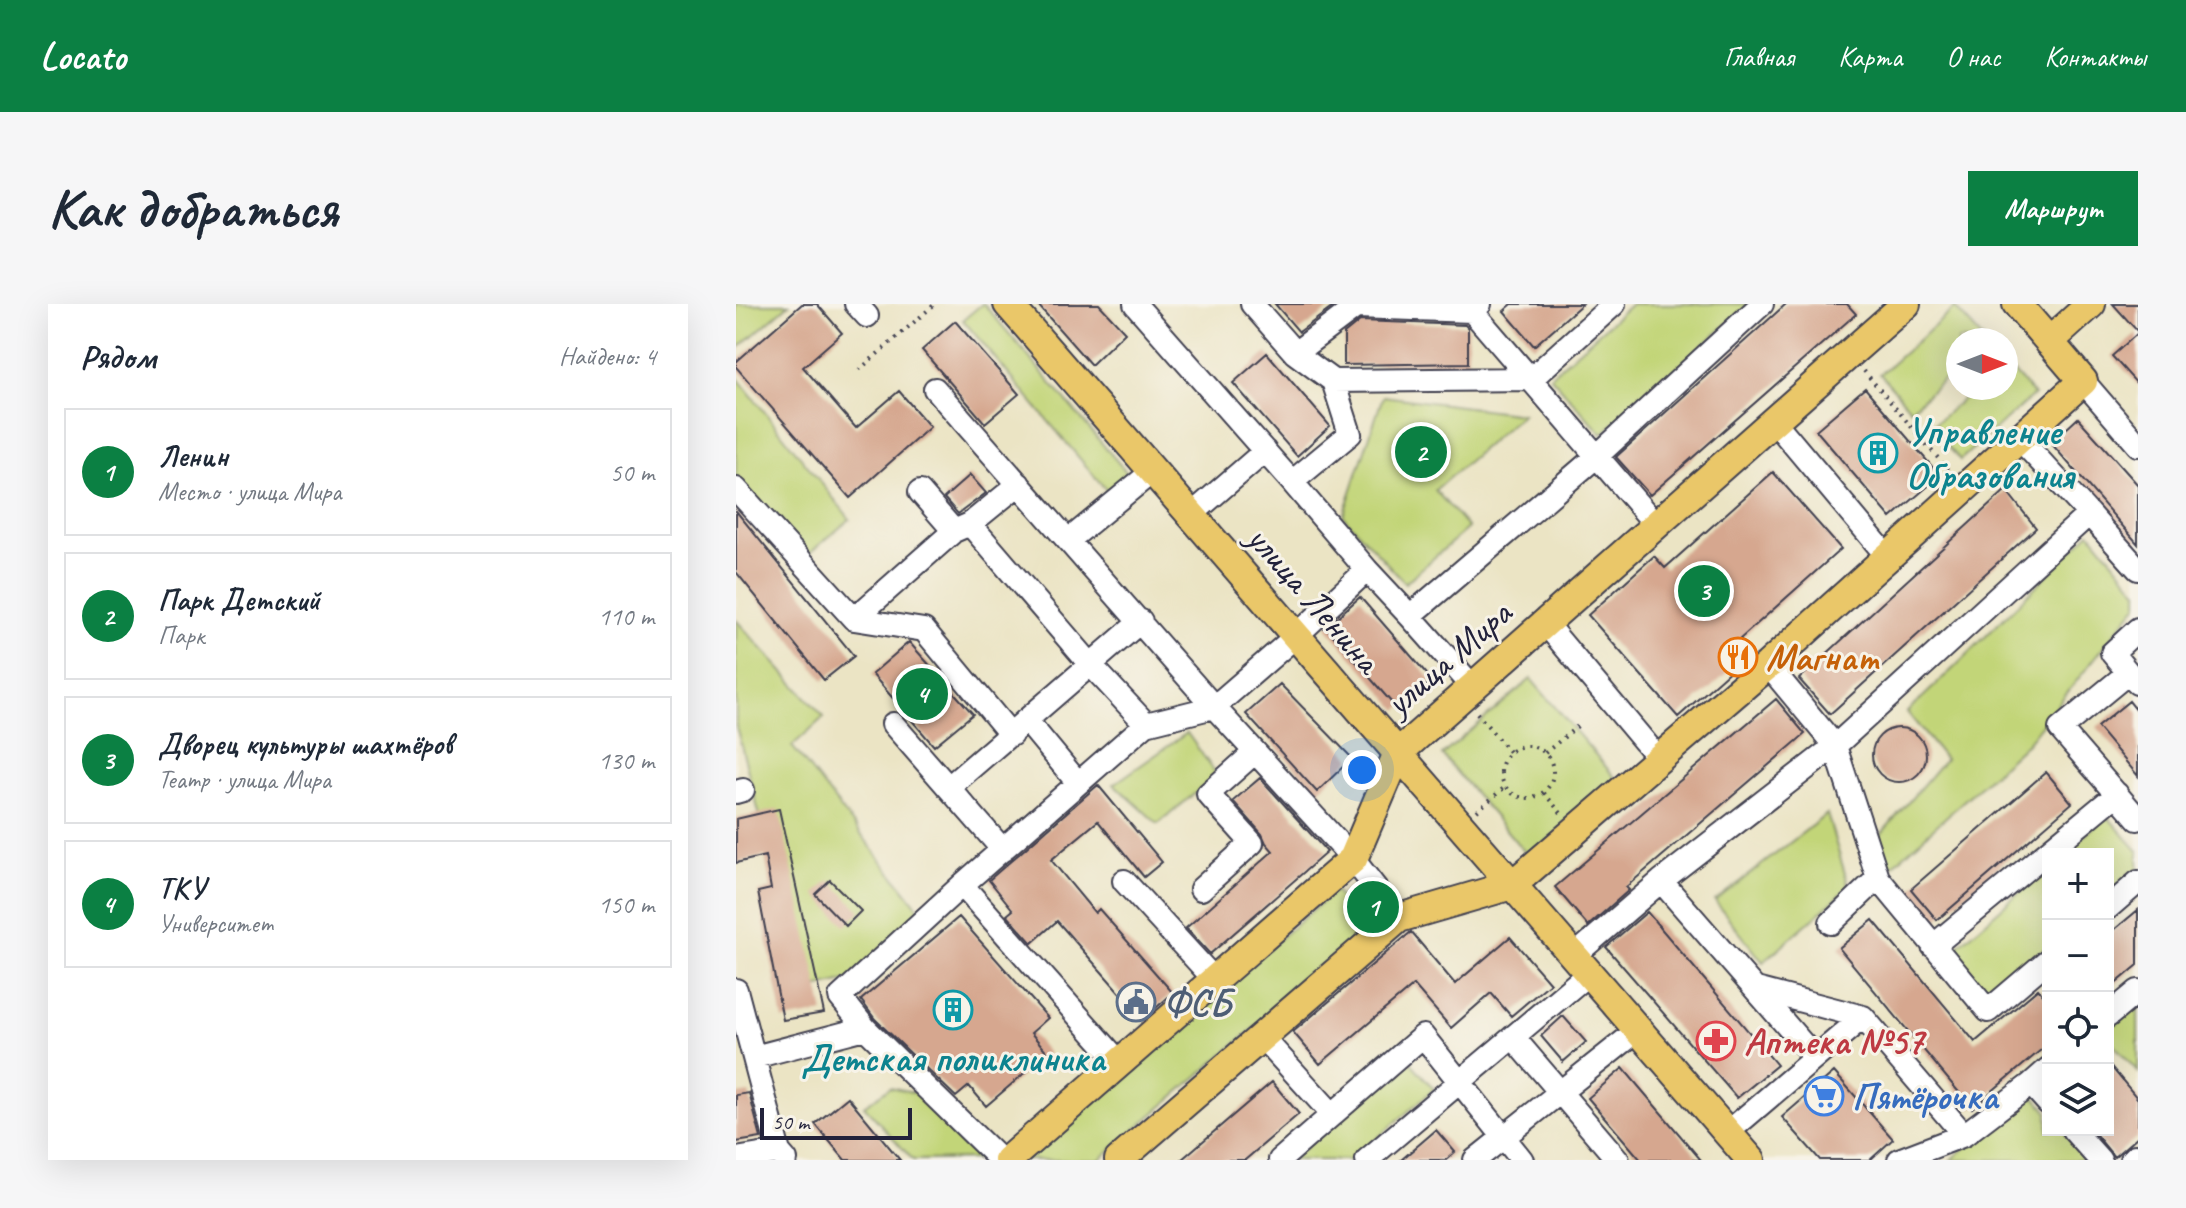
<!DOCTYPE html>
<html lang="ru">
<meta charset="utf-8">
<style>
:root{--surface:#fff;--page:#f6f6f7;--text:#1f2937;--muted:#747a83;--line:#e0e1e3;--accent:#0b8043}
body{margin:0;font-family:Caveat,sans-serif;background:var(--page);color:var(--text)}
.controls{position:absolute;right:24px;bottom:24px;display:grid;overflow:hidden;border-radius:0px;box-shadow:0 8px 32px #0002}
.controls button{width:72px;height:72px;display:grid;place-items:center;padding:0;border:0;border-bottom:2px solid var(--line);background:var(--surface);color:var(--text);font:40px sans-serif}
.compass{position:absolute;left:1210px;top:24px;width:72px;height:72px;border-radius:50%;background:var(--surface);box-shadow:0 8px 32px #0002;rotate:90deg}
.scale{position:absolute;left:24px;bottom:20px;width:152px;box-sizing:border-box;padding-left:8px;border:4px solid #22223b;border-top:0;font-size:22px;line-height:28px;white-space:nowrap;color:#22223b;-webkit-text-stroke:6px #f7f3e8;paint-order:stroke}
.you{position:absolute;left:626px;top:466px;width:28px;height:28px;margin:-20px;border:6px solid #fff;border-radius:50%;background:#1a73e8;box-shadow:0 0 0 12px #1a73e833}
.badge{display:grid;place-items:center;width:52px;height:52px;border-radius:50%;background:var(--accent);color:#fff;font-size:26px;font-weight:700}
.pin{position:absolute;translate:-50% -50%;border:4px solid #fff;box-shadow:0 2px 8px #0006}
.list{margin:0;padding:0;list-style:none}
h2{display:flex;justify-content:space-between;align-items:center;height:104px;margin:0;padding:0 32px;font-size:34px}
h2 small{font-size:26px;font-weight:400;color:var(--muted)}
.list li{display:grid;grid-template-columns:52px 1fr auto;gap:24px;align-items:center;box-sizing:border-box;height:128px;margin:0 16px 16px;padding:0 16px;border:2px solid var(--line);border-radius:0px}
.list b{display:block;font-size:30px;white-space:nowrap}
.list p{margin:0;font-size:26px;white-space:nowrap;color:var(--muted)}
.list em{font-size:26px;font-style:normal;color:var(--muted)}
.icon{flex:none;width:44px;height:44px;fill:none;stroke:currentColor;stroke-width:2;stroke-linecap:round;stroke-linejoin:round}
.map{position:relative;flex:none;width:1402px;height:856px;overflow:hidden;border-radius:0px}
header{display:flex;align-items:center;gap:48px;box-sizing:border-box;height:112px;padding:0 40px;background:var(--accent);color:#fff}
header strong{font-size:38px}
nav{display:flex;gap:44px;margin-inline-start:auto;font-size:28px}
.intro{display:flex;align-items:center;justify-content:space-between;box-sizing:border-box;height:192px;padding:0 48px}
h1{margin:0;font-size:56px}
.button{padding:20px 36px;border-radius:0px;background:var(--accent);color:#fff;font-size:28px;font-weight:700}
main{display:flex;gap:48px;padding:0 48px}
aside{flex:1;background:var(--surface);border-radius:0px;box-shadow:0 8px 32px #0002}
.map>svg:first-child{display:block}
.green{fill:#c2d578;stroke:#727c5a;stroke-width:2}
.building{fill:#d6a78f}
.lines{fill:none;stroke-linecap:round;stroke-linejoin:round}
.minor-casing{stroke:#403f50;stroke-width:26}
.major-casing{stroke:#403f50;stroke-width:32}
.path{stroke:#403f50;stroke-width:4;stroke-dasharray:2 6;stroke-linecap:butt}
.minor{stroke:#fff;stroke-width:22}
.major{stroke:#eac769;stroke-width:28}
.labels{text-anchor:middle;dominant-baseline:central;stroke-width:6;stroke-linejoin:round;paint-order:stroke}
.culture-label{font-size:38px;font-weight:bold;fill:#0d838f;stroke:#f7f3e8;text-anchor:start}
.street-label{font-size:38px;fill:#22223b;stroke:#f7f3e8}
.food-label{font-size:38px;font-weight:bold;fill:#c56008;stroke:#f7f3e8;text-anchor:start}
.service-label{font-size:38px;font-weight:bold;fill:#4e5e75;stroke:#f7f3e8;text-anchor:start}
.health-label{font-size:38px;font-weight:bold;fill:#be3a42;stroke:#f7f3e8;text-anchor:start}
.shop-label{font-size:38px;font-weight:bold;fill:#366cbe;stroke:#f7f3e8;text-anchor:start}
</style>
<header>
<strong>Locato</strong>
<nav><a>Главная</a><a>Карта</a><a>О нас</a><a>Контакты</a></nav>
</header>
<div class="intro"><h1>Как добраться</h1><a class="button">Маршрут</a></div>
<main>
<aside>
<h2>Рядом<small>Найдено: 4</small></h2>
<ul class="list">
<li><span class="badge">1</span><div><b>Ленин</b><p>Место · улица Мира</p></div><em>50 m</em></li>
<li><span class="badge">2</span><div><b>Парк Детский</b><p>Парк</p></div><em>110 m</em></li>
<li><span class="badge">3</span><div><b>Дворец культуры шахтёров</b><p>Театр · улица Мира</p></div><em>130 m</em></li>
<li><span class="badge">4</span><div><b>ТКУ</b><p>Университет</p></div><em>150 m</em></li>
</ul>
</aside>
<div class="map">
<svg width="1402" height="856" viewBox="0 0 1402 856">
<rect width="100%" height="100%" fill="#f7f3e8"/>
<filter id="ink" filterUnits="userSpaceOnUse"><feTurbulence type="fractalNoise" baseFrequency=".0125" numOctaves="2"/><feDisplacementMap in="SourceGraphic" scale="16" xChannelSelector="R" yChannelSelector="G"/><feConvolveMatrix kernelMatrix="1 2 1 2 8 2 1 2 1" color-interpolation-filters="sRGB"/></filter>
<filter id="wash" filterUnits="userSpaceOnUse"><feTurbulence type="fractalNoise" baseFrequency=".006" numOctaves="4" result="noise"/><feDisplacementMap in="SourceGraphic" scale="32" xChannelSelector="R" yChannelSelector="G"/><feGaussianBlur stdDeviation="1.8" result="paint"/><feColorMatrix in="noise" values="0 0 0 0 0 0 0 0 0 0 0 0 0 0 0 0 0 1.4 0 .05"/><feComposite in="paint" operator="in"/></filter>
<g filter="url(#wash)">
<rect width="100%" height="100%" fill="#ebe4c4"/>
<path class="green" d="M0 0H53L0 46Z
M246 0H248L391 169 371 187 227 16Z
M895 0H1014L866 130 814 72Z
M1219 4 1248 36H1222V63L1175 105 1144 70Z
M1270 60 1298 91 1224 156 1195 123 1239 84H1270Z
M0 72 114 215 70 252 0 175Z
M647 92 786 110 699 186 732 224 669 279 607 212Z
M1354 228 1402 287V300L1291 439 1155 563 1140 536 1209 455 1171 408 1221 361Z
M0 316 88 413 56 442 185 607 113 676 70 686 0 422Z
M795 375 882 477 793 553 706 451Z
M451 429 481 471 422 520 378 480Z
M1091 510 1113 583 1027 658 979 597Z
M1371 512 1402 547V566L1372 592V550H1327Z
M1312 563V644L1255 693 1216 647Z
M599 587 630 629 363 856H286Z
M1402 703V768L1372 734V726Z
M672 755 698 785 616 856H555Z
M154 783 185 790 244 855 177 856 128 802Z
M1295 788 1312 808V826H1327L1352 856H1215Z"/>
<g id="blocks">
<path class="building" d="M66 0H81L106 29 67 63 120 124 163 87 194 123 114 194 0 63V58Z
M301 0H363L389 28 355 61Z
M539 0H601L563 28Z
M776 0H846L798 42 768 7Z
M1050 0H1111L1120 10 914 191 880 153Z
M1377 0H1402V28Z
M219 17 283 90 249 119 186 46Z
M624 17 729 21 732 24V59L608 61V30Z
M1402 29V81L1376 52Z
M531 49 594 122 561 152 497 79Z
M1129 84 1204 172 1155 214 1080 126Z
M1342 114 1402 181V240L1315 139Z
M1037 168 1105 245 1004 335 1015 348 942 413 852 311 918 252 929 264Z
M234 171 250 189 222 210 208 194Z
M1270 186 1300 224 1094 410 1063 375Z
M0 207 118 352 88 376 0 268Z
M624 293 696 376 662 406 590 323Z
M173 338 237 410 198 442 136 370Z
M544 380 616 454 581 488 510 410Z
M1040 395 1069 430 890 583 893 586 852 622 819 583Z
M1393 397 1402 408V472L1361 423Z
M1136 451a27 27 0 1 1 54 0a27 27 0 1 1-54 0Z
M1310 468 1336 499 1201 616 1175 585Z
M524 474 591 548 474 650 450 624 537 547 530 539 526 530 497 497Z
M362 481 426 558 408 573 362 517 315 556 359 609 363 605 437 689 407 715 321 617 296 639 271 611 277 606 253 576Z
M43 505 88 709 47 716 22 588 35 585 29 552 0 559V515Z
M94 576 125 607 110 622 79 590Z
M1402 606V661L1372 686V631Z
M911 608 1041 761 1001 794 870 643Z
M223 613 312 714 295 729 312 749 250 802 233 782 220 793 139 715 125 696Z
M1137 616 1239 738 1302 685 1312 697V740L1236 804 1103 644Z
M675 628 719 680 774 633 814 679 775 712 755 689 715 724 678 681 584 760 557 728Z
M827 712 850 738 827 758 805 732Z
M1372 759 1402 795V832L1378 853 1356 826H1372Z
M887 764 965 856H905L852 794Z
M1098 768 1157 835 1134 856H1084L1046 813Z
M536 778 563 810 509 856H445Z
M13 789 25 834 0 838V791Z
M112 793 164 856H109L79 820Z
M700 826 719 848 710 856H665Z"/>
</g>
</g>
<g filter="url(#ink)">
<use href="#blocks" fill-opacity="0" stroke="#403f50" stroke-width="2"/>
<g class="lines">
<g class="minor-casing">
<path id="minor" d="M120 0 131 12
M399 0 556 178 631 266 674 312 737 383
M516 0 559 49 620 3 736 7 744 0
M736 7 920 221
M559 49 597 77 795 75 878 0
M1347 77 1402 141
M199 85 478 403 617 555 663 614
M1038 117 1151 252
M1283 134 1353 210
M556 178 614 130 597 77
M0 185 118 315 188 326 275 431
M184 188 218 227
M455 211 529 147
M234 220 283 180
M333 236 417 167
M674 312 861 152 1026 0
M118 315 218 227 234 220 354 360 410 420
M809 319 923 455
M1032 361 1099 442 1142 574
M1392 369 1324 425 1402 515
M1401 379 1376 349 1402 325
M290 416 342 479
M157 420 267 546
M214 482 405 317
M0 488 7 486
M388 577 478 675
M226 581 410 420 478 403 560 332 631 266
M465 585 516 539 472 490 519 448
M1372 604 1402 578
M1095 619 1142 574 1252 707 1312 656
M1197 642 1381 490
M838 652 925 577
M1020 685 1127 713 1228 831
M0 686 43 848 50 856
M1372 712 1402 687
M129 724 264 856
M526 733 596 810
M777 733 882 856
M18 753 129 724 104 693 226 581 383 758
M1079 754 925 577 1099 442 1353 210 1402 265
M1312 765 1295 780 1312 799
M1337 826 1364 856
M991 829 1127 713
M0 855 43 848
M544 856 687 732 786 856
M631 856 853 669
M739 856 902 726
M1163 856 1228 831 1295 780
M1395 856 1399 852"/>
</g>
<g class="major-casing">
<path id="major" d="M272 0 1015 856
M1313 38 1355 0
M272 856 617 555 662 449 1170 0
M383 856 663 614 776 581 1032 361 1347 77 1281 0"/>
</g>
<path class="path" d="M123 66 199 0
M1128 67 1213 167
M741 409 774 449
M765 468a26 26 0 1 1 52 0a26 26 0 1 1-52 0Z
M809 449 844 420
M808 489 825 509
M741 507 769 483"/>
<use href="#minor" class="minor"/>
<use href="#major" class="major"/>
</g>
</g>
<defs>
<g id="building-ring" transform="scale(2)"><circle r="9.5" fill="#f7f3e8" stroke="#0f9aa8" stroke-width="1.5"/><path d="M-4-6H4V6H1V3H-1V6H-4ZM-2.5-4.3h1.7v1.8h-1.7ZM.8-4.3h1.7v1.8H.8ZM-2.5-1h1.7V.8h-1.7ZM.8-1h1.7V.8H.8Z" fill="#0f9aa8"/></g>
<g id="restaurant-ring" transform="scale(2)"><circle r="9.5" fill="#f7f3e8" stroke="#e8710a" stroke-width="1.5"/><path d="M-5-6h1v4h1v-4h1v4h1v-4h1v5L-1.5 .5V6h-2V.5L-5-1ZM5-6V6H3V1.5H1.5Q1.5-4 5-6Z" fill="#e8710a"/></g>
<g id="civic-ring" transform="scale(2)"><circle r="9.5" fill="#f7f3e8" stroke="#5c6f8a" stroke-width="1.5"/><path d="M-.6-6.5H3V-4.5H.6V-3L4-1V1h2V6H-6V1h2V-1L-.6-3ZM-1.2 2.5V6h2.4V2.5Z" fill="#5c6f8a"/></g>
<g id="pharmacy-ring" transform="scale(2)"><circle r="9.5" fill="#f7f3e8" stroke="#e0444e" stroke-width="1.5"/><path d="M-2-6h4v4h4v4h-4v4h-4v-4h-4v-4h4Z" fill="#e0444e"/></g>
<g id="supermarket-ring" transform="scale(2)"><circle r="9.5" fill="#f7f3e8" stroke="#3f7fe0" stroke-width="1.5"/><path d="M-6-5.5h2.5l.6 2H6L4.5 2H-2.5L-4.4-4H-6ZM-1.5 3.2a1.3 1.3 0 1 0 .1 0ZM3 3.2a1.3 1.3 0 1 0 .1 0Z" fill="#3f7fe0"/></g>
</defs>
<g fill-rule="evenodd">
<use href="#building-ring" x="1142" y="149"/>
<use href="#restaurant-ring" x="1002" y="353"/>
<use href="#civic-ring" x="400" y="698"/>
<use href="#building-ring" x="217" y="706"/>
<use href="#pharmacy-ring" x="980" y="737"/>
<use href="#supermarket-ring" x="1088" y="792"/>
</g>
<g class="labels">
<g class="culture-label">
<text x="1170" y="127">Управление<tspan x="1170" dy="44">Образования</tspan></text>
<text x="217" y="754" text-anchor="middle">Детская поликлиника</text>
</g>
<g class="street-label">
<text transform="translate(578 295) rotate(49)">улица Ленина</text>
<text transform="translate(712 354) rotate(-41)">улица Мира</text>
</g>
<g class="food-label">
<text x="1030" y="353">Магнат</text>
</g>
<g class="service-label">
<text x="428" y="698">ФСБ</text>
</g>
<g class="health-label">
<text x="1008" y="737">Аптека №57</text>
</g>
<g class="shop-label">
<text x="1116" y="792">Пятёрочка</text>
</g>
</g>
</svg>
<div class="controls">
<button>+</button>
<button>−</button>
<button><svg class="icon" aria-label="locate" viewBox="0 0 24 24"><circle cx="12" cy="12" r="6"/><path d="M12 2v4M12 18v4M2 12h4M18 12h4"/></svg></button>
<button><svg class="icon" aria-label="layers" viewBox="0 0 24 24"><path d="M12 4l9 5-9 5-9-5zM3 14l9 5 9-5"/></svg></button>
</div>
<svg class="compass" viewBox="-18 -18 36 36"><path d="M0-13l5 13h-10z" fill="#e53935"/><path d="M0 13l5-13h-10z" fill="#747a83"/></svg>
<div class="scale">50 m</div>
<div class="you"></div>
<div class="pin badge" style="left:637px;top:603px">1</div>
<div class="pin badge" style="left:685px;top:148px">2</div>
<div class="pin badge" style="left:968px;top:287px">3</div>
<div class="pin badge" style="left:186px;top:390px">4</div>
</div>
</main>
